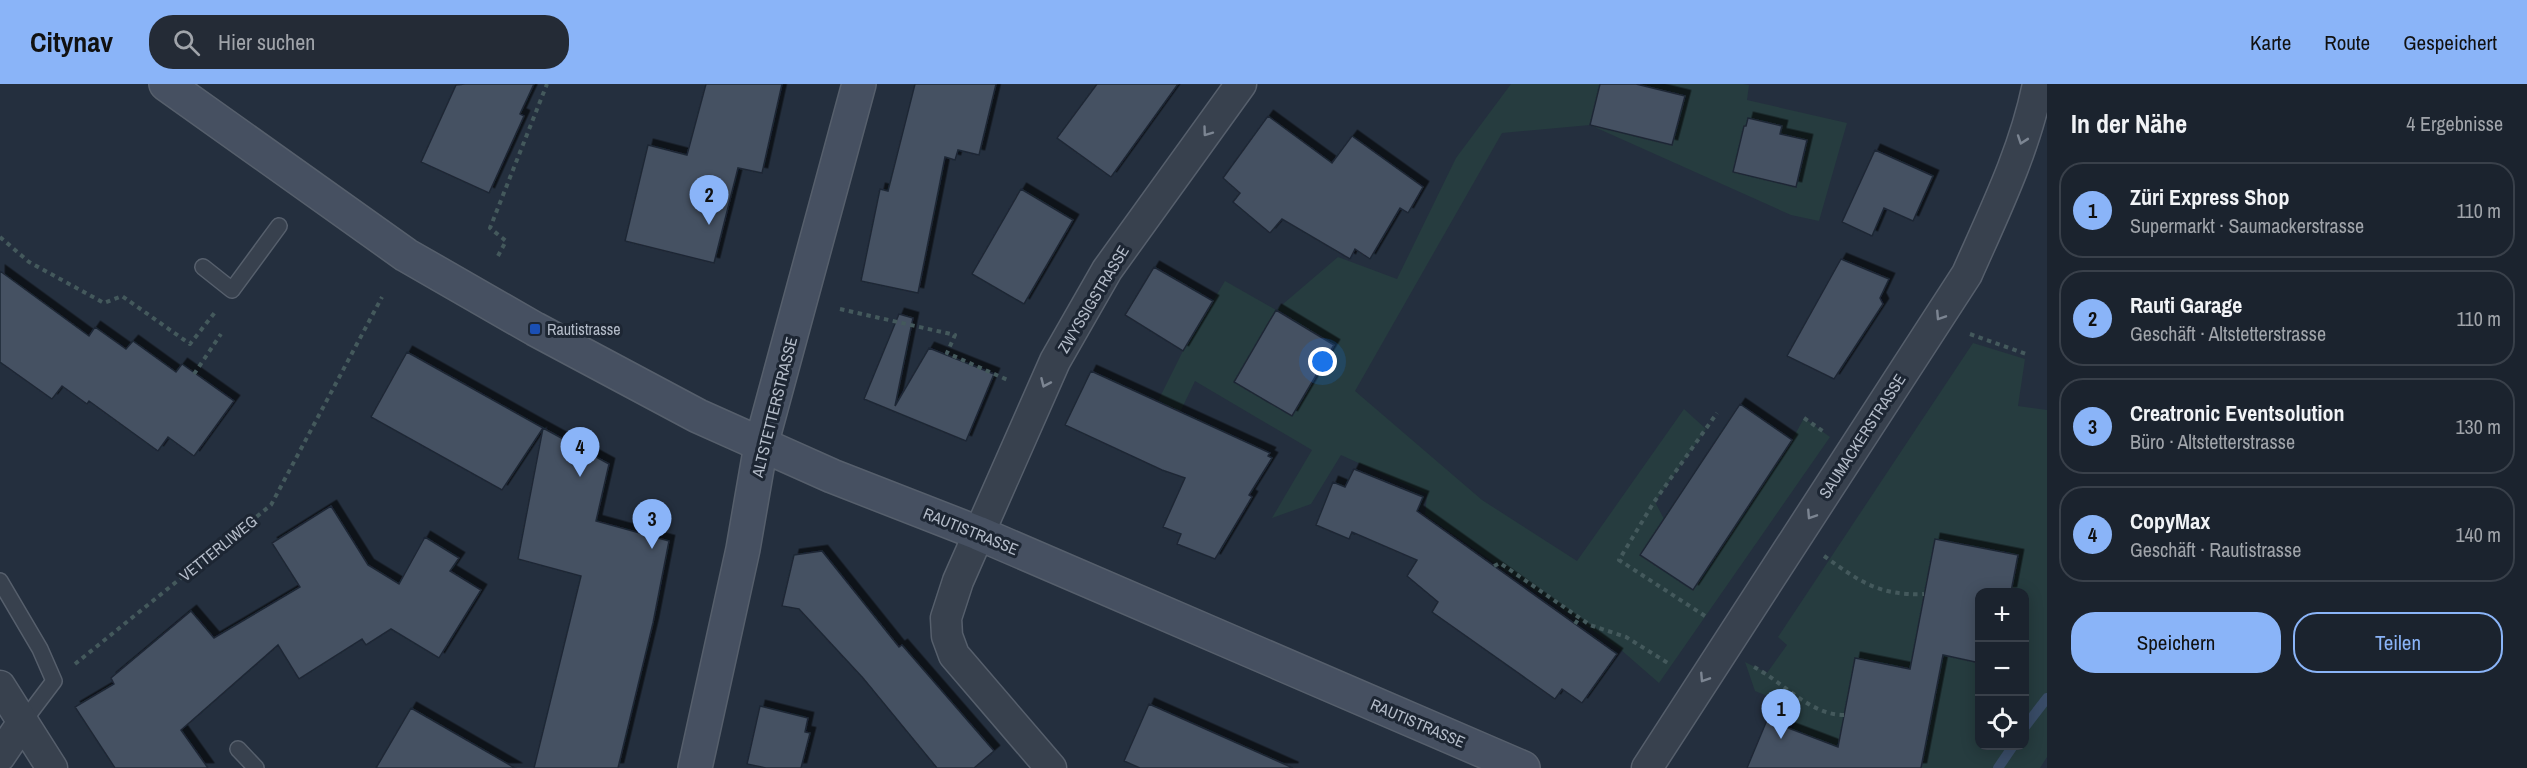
<!DOCTYPE html>
<html lang="de">
<meta charset="utf-8">
<style>
:root{--surface:#1b232e;--page:#242b36;--text:#f1f3f6;--muted:#a0a4aa;--line:#39404a;--accent:#8ab4f8}
body{margin:0;font-family:"Archivo Narrow",sans-serif;background:var(--page);color:var(--text)}
.controls{position:absolute;right:18px;bottom:18px;display:grid;overflow:hidden;border-radius:12px;box-shadow:0 3px 15px #0003}
.controls button{width:54px;height:54px;display:grid;place-items:center;padding:0;border:0;border-bottom:2px solid var(--line);background:var(--surface);color:var(--text);font:30px sans-serif}
.you{position:absolute;left:1323px;top:278px;width:21px;height:21px;margin:-15px;border:4px solid #fff;border-radius:50%;background:#1a73e8;box-shadow:0 0 0 9px #1a73e833}
.badge{display:grid;place-items:center;width:39px;height:39px;border-radius:50%;background:var(--accent);color:#111;font-size:20px;font-weight:700}
.pin{position:absolute;translate:-50% -50px;filter:drop-shadow(0 2px 3px #0008)}
.pin::after{content:'';position:absolute;top:32px;width:21px;height:18px;background:inherit;clip-path:polygon(0 0,100% 0,50% 100%)}
.list{margin:0;padding:0;list-style:none}
h2{display:flex;justify-content:space-between;align-items:center;height:78px;margin:0;padding:0 24px;font-size:26px}
h2 small{font-size:20px;font-weight:400;color:var(--muted)}
.list li{display:grid;grid-template-columns:39px 1fr auto;gap:18px;align-items:center;box-sizing:border-box;height:96px;margin:0 12px 12px;padding:0 12px;border:2px solid var(--line);border-radius:24px}
.list b{display:block;font-size:22px;white-space:nowrap}
.list p{margin:0;font-size:20px;white-space:nowrap;color:var(--muted)}
.list em{font-size:20px;font-style:normal;color:var(--muted)}
.actions{display:flex;gap:12px;padding:18px 24px}
.actions a{flex:1;padding:14px 0;border:2px solid var(--accent);border-radius:24px;text-align:center;font-size:21px;color:var(--accent)}
.actions .main{background:var(--accent);color:#111}
.icon{flex:none;width:33px;height:33px;fill:none;stroke:currentColor;stroke-width:2;stroke-linecap:round;stroke-linejoin:round}
.map{position:relative;flex:none;width:2047px;height:684px;overflow:hidden}
header{display:flex;align-items:center;gap:36px;box-sizing:border-box;height:84px;padding:0 30px;background:var(--accent);color:#111}
header strong{font-size:28px}
nav{display:flex;gap:33px;margin-inline-start:auto;font-size:21px}
.search{width:420px;height:54px;background:var(--page);display:flex;align-items:center;gap:15px;box-sizing:border-box;padding:0 21px;border-radius:24px;color:var(--muted);font-size:22px}
main{display:flex}
aside{flex:1;background:var(--surface)}
.map>svg:first-child{display:block}
.green{fill:#263c3f}
.lines{fill:none;stroke-linecap:round;stroke-linejoin:round}
.stream{stroke:#394c67;stroke-width:10}
.building{fill:#455162;stroke:#1f2835;stroke-width:1.5;filter:url(#shadow)}
.lane-casing{stroke:#565f6c;stroke-width:18}
.street-casing{stroke:#565f6c;stroke-width:33}
.secondary-casing{stroke:#565f6c;stroke-width:36}
.path{stroke:#44595c;stroke-width:4;stroke-dasharray:4.5 4.5;stroke-linecap:butt}
.lane{stroke:#38414e;stroke-width:15}
.street{stroke:#38414e;stroke-width:30}
.secondary{stroke:#465061;stroke-width:33}
.oneway{stroke:#7c8592}
.transit-dot{fill:#1a4fb4;stroke:#1d2633;stroke-width:2}
.labels{text-anchor:middle;dominant-baseline:central;stroke-width:6;stroke-linejoin:round;paint-order:stroke}
.street-label{font-size:16px;fill:#b4bcc9;stroke:#1d2633}
.poi-label{font-size:16px;fill:#b4bcc9;stroke:#1d2633;text-anchor:start}
</style>
<header>
<strong>Citynav</strong>
<div class="search"><svg class="icon" aria-label="search" viewBox="0 0 24 24"><circle cx="10" cy="10" r="6"/><path d="M15 15l6 6"/></svg>Hier suchen</div>
<nav><a>Karte</a><a>Route</a><a>Gespeichert</a></nav>
</header>
<main>
<div class="map">
<svg width="2047" height="684" viewBox="0 0 2047 684">
<defs>
<filter id="shadow"><feDropShadow dx="5.5" dy="-5.5" stdDeviation="0" flood-color="#0009"/></filter>
</defs>
<rect width="100%" height="100%" fill="#242f3e"/>
<path class="green" d="M1511 0H1600L1590 41 1672 61 1684 12 1636 0H1743L1749 1 1747 16 1847 39 1819 137 1791 131 1590 41 1502 49 1355 307 1482 416 1577 477 1684 325 1706 345 1655 418 1664 435 1640 471 1692 506 1792 356 1804 334 1830 353 1659 599 1620 565 1425 431 1427 410 1341 371 1311 420 1272 434 1312 366 1195 297 1174 341 1156 321 1183 267 1225 197 1276 226 1338 173 1397 195 1456 74Z
M1973 259 2025 275 2018 322 2047 326V673L2040 684H1921L1943 571 1979 579 1980 662H2024V508H2011L2018 472 1935 455 1910 585 1855 575 1837 668 1792 646 1800 625 1755 607 1745 578 1767 589 1787 561 1778 553Z"/>
<g class="lines">
<path class="stream" d="M2024 644 2047 614
M1998 684 2013 662"/>
</g>
<path class="building" d="M465 0H534L520 30 524 32 489 109 421 78 456 1Z
M706 0H782L762 89 738 84 714 179 625 157 648 61 687 71Z
M915 0H996L979 71 958 66 955 76 945 73 918 209 861 197 880 105 888 107Z
M1097 0H1178L1111 93 1057 54Z
M1600 0H1636L1685 12 1672 61 1590 41Z
M1268 32 1332 79 1352 52 1423 103 1408 129 1400 124 1370 175 1355 165 1350 175 1282 135 1270 149 1233 118 1240 109 1223 94Z
M1748 34 1782 42 1780 50 1807 56 1796 103 1733 88 1744 42H1746Z
M1875 66 1933 92 1913 137 1884 124 1872 152 1842 138Z
M1021 105 1073 136 1024 220 972 190Z
M1841 175 1889 195 1880 214 1883 220 1834 295 1787 272Z
M1154 183 1213 217 1183 267 1125 231Z
M0 187 89 252 95 243 126 265 133 257 176 288 182 280 234 317 194 372 168 353 158 367 89 317 87 320 62 302 52 315 0 278Z
M1276 226 1334 261 1292 332 1234 298Z
M899 230 913 234 895 322 929 264 994 290 966 357 864 315Z
M407 268 543 344 502 406 371 333Z
M1091 287 1270 369 1268 372 1272 374 1249 411 1252 413 1215 475 1177 460 1181 450 1163 443 1185 394 1162 386 1065 341Z
M1740 320 1792 356 1693 506 1640 471Z
M543 344 609 380 596 437 669 457 653 539 618 684H534L581 492 518 475Z
M1354 385 1423 413 1417 427 1617 570 1582 619 1562 605 1555 615 1432 528 1438 518 1407 492 1417 476 1352 448 1349 455 1316 441 1333 398 1345 403Z
M331 422 368 481 399 500 425 453 459 474 450 487 481 506 439 574 391 545 366 561 362 555 299 595 278 561 181 646 208 684H115L75 623 114 600 111 594 191 527 214 554 300 503 272 459Z
M1935 455 2018 471 2011 508H1980V579L1943 571 1921 684H1747L1767 636 1838 663 1855 574 1910 585Z
M822 467 899 563 902 561 994 667 974 684H937L863 594 799 525 782 522 794 471Z
M1149 620 1293 684H1140L1124 677Z
M760 622 808 634 805 648 810 649 801 684H766L747 680Z
M411 624 515 684H376Z"/>
<g class="lines">
<g class="lane-casing">
<path id="lane" d="M203 183 232 206 279 142
M0 497 40 565 54 597 23 638
M238 665 256 684"/>
</g>
<g class="street-casing">
<path id="street" d="M0 602 52 684
M0 672 23 638
M1051 684 954 571 947 552 946 534 958 497 1055 277 1107 186 1241 0
M1647 684 1967 190C1994 129 2025 66 2038 0"/>
</g>
<g class="secondary-casing">
<path id="secondary" d="M166 0 406 171 535 245 698 332 832 392 978 449 1523 684
M695 684 743 465 761 361 859 0"/>
</g>
<path class="path" d="M0 153 29 178 104 219 122 212 190 260 216 227
M498 172 506 157 490 144 547 0
M840 225 955 251 947 269 1010 297
M1970 250 2026 270
M194 290 221 250
M1804 334 1824 348
M1824 472C1859 497 1879 512 1924 510
M1494 482 1500 479 1590 541 1626 553 1671 581
M1705 532 1619 476 1654 418 1717 329
M1575 540 1579 534
M75 580 271 421 382 213
M1754 583C1783 598 1810 631 1844 631"/>
<use href="#lane" class="lane"/>
<use href="#street" class="street"/>
<use href="#secondary" class="secondary"/>
</g>
<defs><path id="oneway-chevron" d="M-2-3.5L2.5 0L-2 3.5" fill="none" stroke-width="1.6" stroke-linecap="round" stroke-linejoin="round" transform="scale(1.5)"/></defs>
<g class="oneway">
<use href="#oneway-chevron" transform="translate(1207 48) rotate(126)"/>
<use href="#oneway-chevron" transform="translate(2022 56) rotate(109)"/>
<use href="#oneway-chevron" transform="translate(1940 232) rotate(123)"/>
<use href="#oneway-chevron" transform="translate(1045 299) rotate(114)"/>
<use href="#oneway-chevron" transform="translate(1811 431) rotate(123)"/>
<use href="#oneway-chevron" transform="translate(1704 594) rotate(123)"/>
</g>
<rect class="transit-dot" x="529" y="239" width="12" height="12" rx="3"/>
<g class="labels">
<g class="street-label">
<text transform="translate(1093 215) rotate(-59)">ZWYSSIGSTRASSE</text>
<text transform="translate(774 323) rotate(-76)">ALTSTETTERSTRASSE</text>
<text transform="translate(1862 352) rotate(-57)">SAUMACKERSTRASSE</text>
<text transform="translate(971 447) rotate(22)">RAUTISTRASSE</text>
<text transform="translate(218 464) rotate(-39)">VETTERLIWEG</text>
<text transform="translate(1418 639) rotate(23)">RAUTISTRASSE</text>
</g>
<g class="poi-label">
<text x="547" y="245">Rautistrasse</text>
</g>
</g>
</svg>
<div class="controls">
<button>+</button>
<button>−</button>
<button><svg class="icon" aria-label="locate" viewBox="0 0 24 24"><circle cx="12" cy="12" r="6"/><path d="M12 2v4M12 18v4M2 12h4M18 12h4"/></svg></button>
</div>
<div class="you"></div>
<div class="pin badge" style="left:1781px;top:655px">1</div>
<div class="pin badge" style="left:709px;top:141px">2</div>
<div class="pin badge" style="left:652px;top:465px">3</div>
<div class="pin badge" style="left:580px;top:393px">4</div>
</div>
<aside>
<h2>In der Nähe<small>4 Ergebnisse</small></h2>
<ul class="list">
<li><span class="badge">1</span><div><b>Züri Express Shop</b><p>Supermarkt · Saumackerstrasse</p></div><em>110 m</em></li>
<li><span class="badge">2</span><div><b>Rauti Garage</b><p>Geschäft · Altstetterstrasse</p></div><em>110 m</em></li>
<li><span class="badge">3</span><div><b>Creatronic Eventsolution</b><p>Büro · Altstetterstrasse</p></div><em>130 m</em></li>
<li><span class="badge">4</span><div><b>CopyMax</b><p>Geschäft · Rautistrasse</p></div><em>140 m</em></li>
</ul>
<div class="actions"><a class="main">Speichern</a><a>Teilen</a></div>
</aside>
</main>
